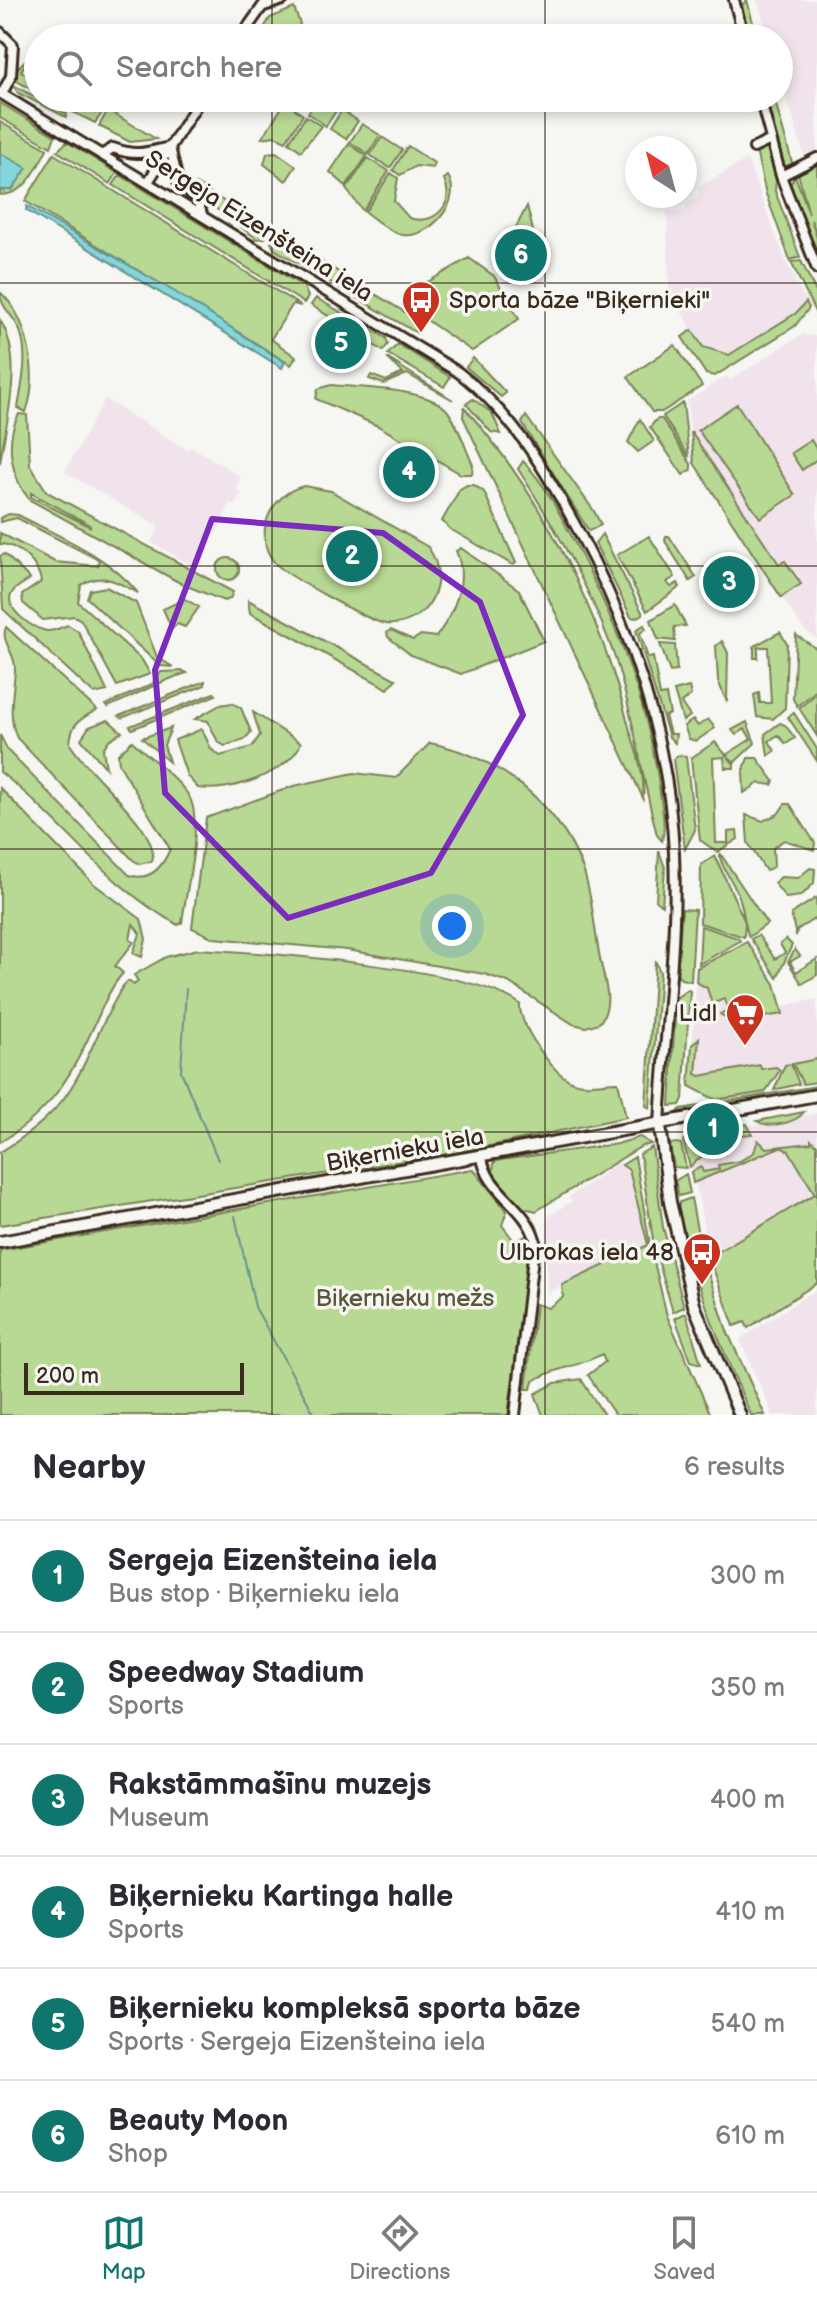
<!DOCTYPE html>
<meta charset="utf-8">
<style>
:root{--surface:#fff;--page:#f7f7f7;--text:#2b2b33;--muted:#7c7c81;--line:#e1e1e2;--accent:#0f766e}
body{margin:0;font-family:"Balsamiq Sans",sans-serif;background:var(--page);color:var(--text)}
.compass{position:absolute;left:625px;top:136px;width:72px;height:72px;border-radius:50%;background:var(--surface);box-shadow:0 4px 12px #0003;rotate:324deg}
.scale{position:absolute;left:24px;bottom:20px;width:220px;box-sizing:border-box;padding-left:8px;border:4px solid #3b2a1e;border-top:0;font-size:22px;line-height:28px;white-space:nowrap;color:#3b2a1e;-webkit-text-stroke:6px #f6f6f2;paint-order:stroke}
.you{position:absolute;left:452px;top:926px;width:28px;height:28px;margin:-20px;border:6px solid #fff;border-radius:50%;background:#1a73e8;box-shadow:0 0 0 12px #1a73e833}
.badge{display:grid;place-items:center;width:52px;height:52px;border-radius:50%;background:var(--accent);color:#fff;font-size:26px;font-weight:700}
.pin{position:absolute;translate:-50% -50%;border:4px solid #fff;box-shadow:0 2px 8px #0006}
.list{margin:0;padding:0;list-style:none}
h2{display:flex;justify-content:space-between;align-items:center;height:104px;margin:0;padding:0 32px;font-size:34px}
h2 small{font-size:26px;font-weight:400;color:var(--muted)}
.list li{display:grid;grid-template-columns:52px 1fr auto;gap:24px;align-items:center;box-sizing:border-box;height:112px;padding:0 32px;border-top:2px solid var(--line)}
.list b{display:block;font-size:30px;white-space:nowrap}
.list p{margin:0;font-size:26px;white-space:nowrap;color:var(--muted)}
.list em{font-size:26px;font-style:normal;color:var(--muted)}
.icon{flex:none;width:44px;height:44px;fill:none;stroke:currentColor;stroke-width:2;stroke-linecap:round;stroke-linejoin:round}
.map{position:relative;flex:none;width:817px;height:1415px;overflow:hidden}
.search{position:absolute;background:var(--surface);box-shadow:0 4px 12px #0003;left:24px;right:24px;top:24px;height:88px;display:flex;align-items:center;gap:20px;box-sizing:border-box;padding:0 28px;border-radius:44px;color:var(--muted);font-size:30px}
.sheet{height:776px;background:var(--surface)}
nav{display:flex;justify-content:space-around;align-items:center;box-sizing:border-box;height:112px;border-top:2px solid var(--line);background:var(--surface);font-size:22px;color:var(--muted)}
nav a{display:grid;justify-items:center;gap:4px}
nav .on{color:var(--accent)}
.map>svg:first-child{display:block}
.built{fill:#f1e3eb}
.green{fill:#b8d993;stroke:#7a8258;stroke-width:2;fill-rule:evenodd}
.water{fill:#84d6db;stroke:#67918f;stroke-width:2}
.lines{fill:none;stroke-linecap:round;stroke-linejoin:round}
.stream{stroke:#67918f;stroke-width:2}
.minor-casing{stroke:#3b2a1e;stroke-width:14}
.major-casing{stroke:#3b2a1e;stroke-width:16}
.minor{stroke:#f6f6f2;stroke-width:8}
.major{stroke:#f6f6f2;stroke-width:10}
.marked{fill:none;stroke:#7b2cbf;stroke-width:6;stroke-linejoin:round}
.grid{fill:none;stroke:#3b2a1e;stroke-width:2;stroke-opacity:0.55}
.labels{text-anchor:middle;dominant-baseline:central;stroke-width:7;stroke-linejoin:round;paint-order:stroke}
.street-label{font-size:24px;fill:#3b2a1e;stroke:#f6f6f2}
.poi-label{font-size:24px;fill:#3b2a1e;stroke:#f6f6f2;text-anchor:end}
.park-label{font-size:24px;fill:#5a563b;stroke:#f6f6f2}
</style>
<div class="map">
<svg width="817" height="1415" viewBox="0 0 817 1415">
<rect width="100%" height="100%" fill="#f6f6f2"/>
<filter id="ink" filterUnits="userSpaceOnUse"><feTurbulence type="fractalNoise" baseFrequency=".0125" numOctaves="2"/><feDisplacementMap in="SourceGraphic" scale="16" xChannelSelector="R" yChannelSelector="G"/><feConvolveMatrix kernelMatrix="1 2 1 2 8 2 1 2 1" color-interpolation-filters="sRGB"/></filter>
<g filter="url(#ink)">
<path class="built" d="M757 0H817V165L808 169 779 72V38H769Z
M747 159 785 260 806 302 796 313 729 355 703 347 669 292 667 212 686 211 685 205 699 197V187Z
M803 334 817 337V639L804 630 788 606 694 463 687 401 727 376 730 380Z
M105 399 187 450 192 447 240 476 237 490 241 493 235 505 230 503 202 564 194 567 151 542 159 527 65 472Z
M709 966 737 1015 817 999V1073L703 1094 690 1087 697 969Z
M817 1113V1144L789 1151 815 1194 709 1257 692 1163 719 1132Z
M619 1162 629 1170 648 1246 547 1293V1217L572 1201 569 1197Z
M817 1289V1415H773L740 1339Z"/>
<path class="green" d="M747 0 757 38H750L742 5Z
M294 8 300 24 291 38H258L270 18Z
M33 52 21 71 38 82V93L15 80 16 70Z
M13 85 67 114 66 117 18 93Z
M288 98H302L295 109 303 115 286 141 275 136 262 138Z
M318 98 338 108 326 126 308 113Z
M766 98H774L793 166 789 168 784 164Z
M96 102 102 113 95 123 73 112 76 107 81 110Z
M0 103 55 136 51 147 0 118Z
M108 110 156 139 130 142 99 126Z
M342 110 358 121 346 139 330 129Z
M306 116 321 126 301 151 289 142Z
M0 122 47 149C36 170 26 195 0 195V190L4 191 26 168 0 153Z
M362 124 380 135 368 154 350 142Z
M382 137 402 150 390 168 370 155Z
M67 142 117 173 110 184 57 151Z
M349 144 367 156 346 186 330 172Z
M408 146 434 163 433 168 416 166 400 175 393 170Z
M763 147 767 149 776 180 775 191 800 257 790 260 766 194 756 151Z
M276 152 296 166 286 181 264 164 267 153Z
M54 154 301 306 293 304 271 339 296 357 291 365 25 201Z
M368 158 389 171 363 211 346 189Z
M817 165V234L811 220 817 238V257L790 185 795 175 809 214 798 173Z
M391 173 398 178 394 201 409 218C435 226 456 204 444 179L448 176C464 202 428 239 403 235 390 233 376 220 365 212Z
M120 175 304 287 308 297 304 303 113 185Z
M196 184 270 230 265 238 257 239 190 189Z
M527 206 535 239 531 241 514 231Z
M276 234 421 322 417 333 274 249 271 242Z
M469 258 494 276 519 319 472 351 403 304 409 293Z
M801 261 817 294V316L791 262Z
M0 292C29 318 39 377 26 412L18 408C22 383 29 356 20 331 15 316 0 308 0 292Z
M316 298 386 338 388 344 383 351 311 305Z
M806 302 809 308 795 326 715 376 706 374 682 337 692 330 703 347 729 355 796 313Z
M0 320C25 360 6 420 0 463Z
M398 344 450 377 444 387 388 354Z
M675 345 702 386 662 412H652L628 377Z
M387 358 453 400 407 374 384 384 369 379 371 375 386 381 403 373Z
M473 358 506 393 501 397 466 367Z
M331 385C360 388 425 388 446 409 458 423 465 448 473 465L472 474H461L378 426 316 399 318 389Z
M473 399 492 413 501 434 491 432 466 404Z
M683 403 689 457 663 416Z
M737 404 795 495 760 518 698 430Z
M464 407C544 498 599 610 629 727 635 748 646 777 643 798L463 417Z
M19 414 27 415 30 465 47 492 233 592 230 599 224 601 182 584 30 500C11 478 4 441 19 414ZM31 493 87 523 91 527 31 497Z
M526 416 594 511 601 525 589 531 522 423Z
M640 419 654 441 638 452 628 442Z
M657 419H662L691 464V470L683 475 650 427Z
M691 432 779 564 785 561 801 584 781 597 694 463Z
M811 440 817 450V459L802 470 791 453Z
M523 461C546 485 560 514 575 543 616 622 649 704 660 792 662 808 666 826 662 841L657 835C642 777 634 718 616 661 594 594 556 528 518 469Z
M467 485H474L484 492 516 563 513 565 450 529 442 521 460 489Z
M304 486 331 491 428 547C439 563 441 581 432 599 424 615 405 626 386 624 371 622 283 574 274 562 252 534 271 493 304 486Z
M9 514 18 515C61 537 107 555 138 593 117 582 103 571 81 585L78 602 142 660 150 674 117 686 81 620 74 616 43 620 23 603 22 595 41 582C39 564 18 544 0 544V533L55 562 98 566 99 560 17 518 0 522V518Z
M602 534 643 614 635 618 631 617 595 543Z
M649 536 675 577 667 582 671 587 678 583 680 587 647 611 617 555Z
M666 536H669L696 577 690 581 665 541Z
M461 548 519 590 544 641 461 674 411 655 388 637 387 632 391 630 413 640 421 635 436 637C454 613 469 580 456 551Z
M5 554 30 579C24 584 14 587 11 595 5 609 31 627 43 630 51 633 59 628 68 625L78 631 107 691 94 694 3 609 0 556Z
M217 569a11 11 0 1 1 22 0a11 11 0 1 1-22 0Z
M106 587 136 603 157 657 173 667 160 666 87 598 90 590Z
M185 599 199 607 185 627 177 624 172 629 163 609Z
M248 600 395 679H396L388 689 250 613Z
M675 605 686 626 674 627 675 641 658 639 651 620Z
M644 625 646 629 640 633 648 658 653 657 660 696 666 695 670 714 665 716 670 734H676L675 743 669 737 636 630Z
M6 627 97 710C80 719 71 723 70 744 86 773 162 830 152 861L140 864 133 860 17 738C7 717 14 691 15 669 16 653 0 642 6 627Z
M780 632 787 644 785 708 773 719 757 717 754 695 759 693 760 703H771L768 647H758V658H754V646Z
M796 635 817 649V690L797 706 793 699Z
M722 641 728 653 727 702 718 681 716 646Z
M660 644 675 645 677 671 670 672Z
M183 671 187 673C159 681 135 696 108 707L106 705 152 684 161 672Z
M205 681V685L122 718 119 716Z
M689 687 691 695 681 703 690 716 683 721 674 691Z
M214 693 216 695 132 729 130 726Z
M817 693V736L799 708Z
M232 703 241 708 251 732 245 739 225 746 218 742 208 721 195 719 220 705Z
M253 712 301 743C289 774 228 793 198 788L187 776 175 740 202 729 211 749 220 756 252 747 260 735Z
M794 713 817 749V761L788 717Z
M708 719 715 728 696 741 689 739 684 726 693 720 698 726Z
M108 720 122 732 109 740 103 749 106 768 81 739 89 727Z
M747 722 755 743 735 762 726 755 751 739 745 729 736 735 732 730Z
M780 723 785 725 795 738 786 744 778 735 769 741 775 751 768 756 765 734Z
M171 728 164 745 169 762 142 738Z
M0 735 8 751 129 875C150 882 162 868 170 849L119 764 118 754 132 741C150 758 173 774 187 793 206 819 185 892 182 923L178 925C102 883 66 823 0 772Z
M715 742 734 764V768H725L724 757 713 758 716 843H728V832L737 831 738 839 717 852 700 840 691 758Z
M430 743C499 757 557 802 583 869 593 898 594 929 600 959 604 980 615 1005 599 1023L586 1027 573 1024 508 982 484 974 347 950 214 938 192 928 206 818 294 786 354 773 396 778Z
M680 755 686 757 695 830 685 849 673 759Z
M748 758H757L774 781 772 785 759 783 744 793 743 772Z
M0 788 94 884 141 919 146 939 142 957 133 953 140 934 133 924 130 940 134 942 115 966 123 973C109 989 102 1009 93 1028 71 1077 48 1115 0 1142Z
M785 804H790L815 843 814 850 784 840 773 848 774 866 766 871 748 843 746 815 763 821 778 814Z
M659 851 665 868 662 905 656 901Z
M720 853 767 924 749 937C744 925 744 908 738 894 733 881 719 865 720 853Z
M715 856 745 922 744 937 700 923 701 865Z
M810 868 815 869 814 883 801 896 786 898 774 883 781 877 798 878Z
M816 898 817 917 797 930 796 936 791 914Z
M682 909 695 910 691 981 681 979 677 973Z
M701 926 738 938 740 941 699 964Z
M758 935 775 959 785 953 780 944 786 939 792 945 777 978 751 939Z
M747 942 775 984 783 1014 732 1022 720 1014 729 1009 724 999 712 1004 707 988 696 982 697 968Z
M198 949C266 953 471 967 520 1004 518 1022 550 1070 569 1080 582 1088 604 1082 618 1082L626 1117 456 1153 0 1225V1152C85 1102 78 1062 123 986L128 981 134 985 138 981 134 975 166 957Z
M795 949 800 956 790 962 796 972 817 959V975L802 984 788 962Z
M655 960 660 972 650 1108 646 1106Z
M687 990 690 991 683 1099 680 1105 670 1106 676 998Z
M699 1038 696 1074 700 1076 760 1065 761 1069 776 1067 780 1070 765 1092 716 1100 689 1086 692 1045Z
M817 1059V1082L803 1084 793 1064Z
M791 1064 799 1084 774 1090 785 1065Z
M817 1086V1090L678 1112 681 1109Z
M804 1112C796 1123 769 1129 757 1121Z
M747 1124 752 1134 723 1137 690 1167 683 1141 687 1135Z
M640 1137 651 1144 642 1146 536 1211 520 1207 493 1173 494 1162 501 1160 617 1144Z
M758 1140 766 1148 811 1143V1140L817 1145V1283L748 1328 745 1322 734 1326 709 1257 815 1194 789 1151 780 1147 693 1183 691 1172 701 1167 703 1172 719 1169 718 1165 740 1161 754 1152Z
M677 1143 681 1144 686 1168 674 1167 670 1144Z
M652 1147 663 1227 684 1307 673 1312 654 1246 640 1154Z
M635 1157 650 1245 667 1316 711 1415H615L588 1375 605 1362 602 1354C580 1367 555 1367 533 1381L531 1389H526L536 1304 548 1308 563 1297 562 1285 648 1245 629 1170 622 1165Z
M473 1169 507 1211 502 1225 515 1242 527 1235 531 1242 508 1415H0V1250Z
M686 1174 690 1193 679 1196 675 1181Z
M691 1198 701 1251 727 1331 765 1415H751C720 1344 694 1284 678 1207L680 1202Z
M686 1313 701 1364 691 1361 675 1318Z
M581 1379 604 1415H543L535 1394 555 1383Z"/>
<path class="water" d="M0 153 27 168 12 190H0Z
M27 206 175 292 285 362 282 368 26 210Z"/>
<g class="lines">
<path class="stream" d="M186 989 181 1071 218 1160
M235 1216 255 1307 315 1415"/>
<g class="minor-casing">
<path id="minor" d="M734 0 744 38
M264 6 283 0
M0 32 13 45 11 76 2 94
M240 38 267 0
M0 93 458 372C512 413 546 471 578 530 632 631 669 738 674 853 678 943 664 1035 660 1126
M760 98 781 176 817 269
M170 147 178 181 197 199 202 214
M754 148 771 140
M103 154 113 148C136 157 148 152 170 147
M781 176 817 158
M148 182 201 98
M482 1157C486 1191 526 1206 535 1239L515 1415"/>
</g>
<g class="major-casing">
<path id="major" d="M660 1126 670 1202 694 1305 740 1415
M0 1242 817 1095"/>
</g>
<use href="#minor" class="minor"/>
<use href="#major" class="major"/>
</g>
</g>
<path class="marked" d="M212 519 383 533 480 602 523 715 431 873 288 918 165 793 155 670Z"/>
<path class="grid" d="M272 0V38M545 0V38M272 98V1415M545 98V1415M0 283H817M0 566H817M0 849H817M0 1132H817"/>
<defs>
<g id="bus-pin" transform="scale(2)"><path d="M0 17L-7.5 6A9.5 9.5 0 1 1 7.5 6Z" fill="#c8321e" stroke="#f6f6f2"/><path d="M-5-6H5V4H4V6H2V4H-2V6H-4V4H-5ZM-3.5-4V0h7V-4ZM-3.5 1.2v1.5H-2V1.2ZM2 1.2v1.5H3.5V1.2Z" fill="#fff"/></g>
<g id="supermarket-pin" transform="scale(2)"><path d="M0 17L-7.5 6A9.5 9.5 0 1 1 7.5 6Z" fill="#c8321e" stroke="#f6f6f2"/><path d="M-6-5.5h2.5l.6 2H6L4.5 2H-2.5L-4.4-4H-6ZM-1.5 3.2a1.3 1.3 0 1 0 .1 0ZM3 3.2a1.3 1.3 0 1 0 .1 0Z" fill="#fff"/></g>
</defs>
<g fill-rule="evenodd">
<use href="#bus-pin" x="421" y="300"/>
<use href="#supermarket-pin" x="745" y="1013"/>
<use href="#bus-pin" x="702" y="1252"/>
</g>
<g class="labels">
<g class="street-label">
<text transform="translate(259 226) rotate(32)">Sergeja Eizenšteina iela</text>
<text transform="translate(405 1150) rotate(-10)">Biķernieku iela</text>
</g>
<g class="poi-label">
<text x="449" y="300" text-anchor="start">Sporta bāze "Biķernieki"</text>
<text x="717" y="1013">Lidl</text>
<text x="674" y="1252">Ulbrokas iela 48</text>
</g>
<g class="park-label">
<text x="405" y="1298">Biķernieku mežs</text>
</g>
</g>
</svg>
<svg class="compass" viewBox="-18 -18 36 36"><path d="M0-13l5 13h-10z" fill="#e53935"/><path d="M0 13l5-13h-10z" fill="#7c7c81"/></svg>
<div class="scale">200 m</div>
<div class="you"></div>
<div class="pin badge" style="left:713px;top:1129px">1</div>
<div class="pin badge" style="left:352px;top:556px">2</div>
<div class="pin badge" style="left:729px;top:582px">3</div>
<div class="pin badge" style="left:409px;top:472px">4</div>
<div class="pin badge" style="left:341px;top:343px">5</div>
<div class="pin badge" style="left:521px;top:255px">6</div>
<div class="search"><svg class="icon" aria-label="search" viewBox="0 0 24 24"><circle cx="10" cy="10" r="6"/><path d="M15 15l6 6"/></svg>Search here</div>
</div>
<section class="sheet">
<h2>Nearby<small>6 results</small></h2>
<ul class="list">
<li><span class="badge">1</span><div><b>Sergeja Eizenšteina iela</b><p>Bus stop · Biķernieku iela</p></div><em>300 m</em></li>
<li><span class="badge">2</span><div><b>Speedway Stadium</b><p>Sports</p></div><em>350 m</em></li>
<li><span class="badge">3</span><div><b>Rakstāmmašīnu muzejs</b><p>Museum</p></div><em>400 m</em></li>
<li><span class="badge">4</span><div><b>Biķernieku Kartinga halle</b><p>Sports</p></div><em>410 m</em></li>
<li><span class="badge">5</span><div><b>Biķernieku kompleksā sporta bāze</b><p>Sports · Sergeja Eizenšteina iela</p></div><em>540 m</em></li>
<li><span class="badge">6</span><div><b>Beauty Moon</b><p>Shop</p></div><em>610 m</em></li>
</ul>
</section>
<nav>
<a class="on"><svg class="icon" aria-label="map" viewBox="0 0 24 24"><path d="M3 6l6-2 6 2 6-2v14l-6 2-6-2-6 2zM9 4v14M15 6v14"/></svg>Map</a>
<a><svg class="icon" aria-label="directions" viewBox="0 0 24 24"><path d="M12 3l9 9-9 9-9-9zM9 14v-3h6M13 9l2 2-2 2"/></svg>Directions</a>
<a><svg class="icon" aria-label="saved" viewBox="0 0 24 24"><path d="M7 4h10v16l-5-4-5 4z"/></svg>Saved</a>
</nav>
